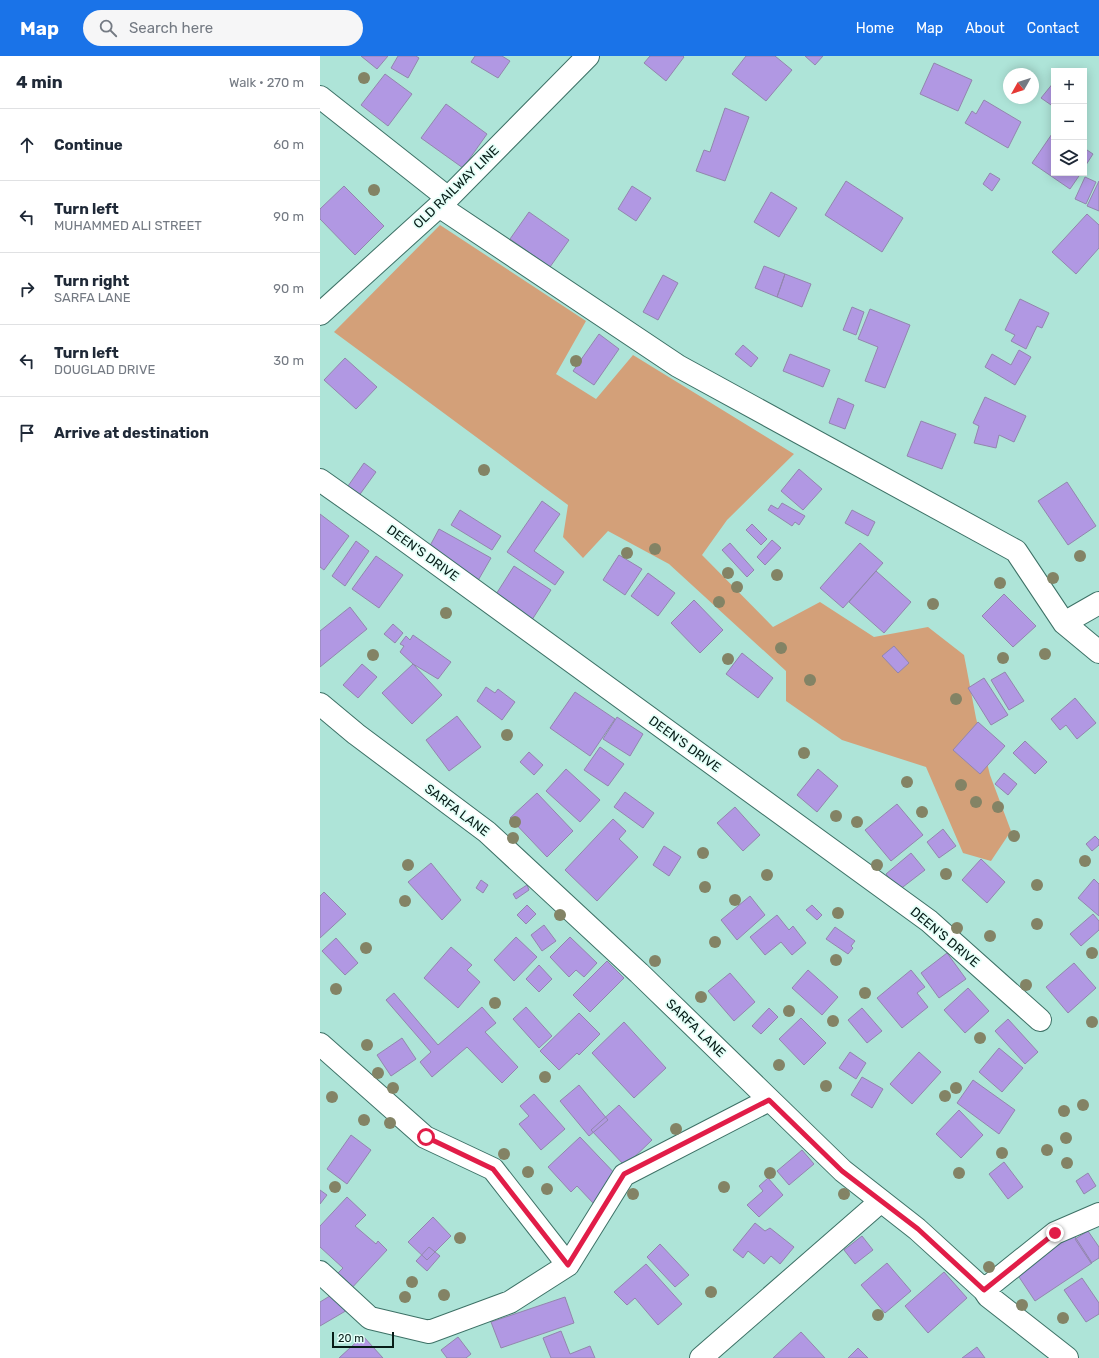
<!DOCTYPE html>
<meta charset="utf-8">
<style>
:root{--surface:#fff;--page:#f6f6f7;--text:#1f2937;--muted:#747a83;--line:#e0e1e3;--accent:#1a73e8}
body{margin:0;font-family:Rubik,sans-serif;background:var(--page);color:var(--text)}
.controls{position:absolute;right:12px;top:12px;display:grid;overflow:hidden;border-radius:0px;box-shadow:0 2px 10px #0003}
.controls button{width:36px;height:36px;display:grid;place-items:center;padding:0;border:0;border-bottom:1px solid var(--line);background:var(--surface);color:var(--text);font:20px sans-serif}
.compass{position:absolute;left:683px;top:12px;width:36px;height:36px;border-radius:50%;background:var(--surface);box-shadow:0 2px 10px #0003;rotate:231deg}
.scale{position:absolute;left:12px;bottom:10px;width:62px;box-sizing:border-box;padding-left:4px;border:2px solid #071d18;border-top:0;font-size:11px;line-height:14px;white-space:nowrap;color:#071d18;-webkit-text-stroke:3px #e4fff8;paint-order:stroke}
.stop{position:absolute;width:12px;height:12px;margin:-9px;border:3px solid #e11d48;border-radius:50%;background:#fff}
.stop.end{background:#e11d48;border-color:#fff;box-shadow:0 1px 4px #0008}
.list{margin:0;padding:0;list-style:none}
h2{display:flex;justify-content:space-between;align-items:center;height:52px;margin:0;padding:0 16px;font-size:17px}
h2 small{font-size:13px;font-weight:400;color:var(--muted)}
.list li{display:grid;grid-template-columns:26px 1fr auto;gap:12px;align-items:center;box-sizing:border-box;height:72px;padding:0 16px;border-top:1px solid var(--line)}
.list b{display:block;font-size:15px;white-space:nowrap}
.list p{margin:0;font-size:13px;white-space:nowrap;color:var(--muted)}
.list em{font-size:13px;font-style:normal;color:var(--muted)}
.icon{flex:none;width:22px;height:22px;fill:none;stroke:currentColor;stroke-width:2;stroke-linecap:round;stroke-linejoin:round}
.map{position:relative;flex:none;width:779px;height:1302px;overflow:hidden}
header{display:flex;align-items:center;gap:24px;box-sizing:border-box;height:56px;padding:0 20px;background:var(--accent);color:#fff}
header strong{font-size:19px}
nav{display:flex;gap:22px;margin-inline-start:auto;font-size:14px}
.search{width:280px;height:36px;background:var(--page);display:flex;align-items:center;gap:10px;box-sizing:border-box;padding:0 14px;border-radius:22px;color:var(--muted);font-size:15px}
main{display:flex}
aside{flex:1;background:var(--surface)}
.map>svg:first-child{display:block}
.green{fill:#d3a079}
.building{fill:#b198e3;stroke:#9286ad}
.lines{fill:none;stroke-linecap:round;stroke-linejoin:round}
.minor-casing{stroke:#3d7166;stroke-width:24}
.minor{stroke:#fff;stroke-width:22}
.tree{fill:#838365}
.route{stroke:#e11d48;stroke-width:5}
.labels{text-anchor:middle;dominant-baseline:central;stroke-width:3.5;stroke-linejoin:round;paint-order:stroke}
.street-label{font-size:13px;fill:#071d18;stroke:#e4fff8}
</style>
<header>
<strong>Map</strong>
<div class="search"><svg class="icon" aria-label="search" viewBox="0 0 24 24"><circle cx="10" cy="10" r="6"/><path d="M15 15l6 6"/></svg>Search here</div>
<nav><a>Home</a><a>Map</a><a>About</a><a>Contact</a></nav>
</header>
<main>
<aside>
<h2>4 min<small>Walk · 270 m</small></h2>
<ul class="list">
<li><svg class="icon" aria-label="ahead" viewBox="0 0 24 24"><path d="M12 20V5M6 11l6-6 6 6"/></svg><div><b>Continue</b></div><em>60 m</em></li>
<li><svg class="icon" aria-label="left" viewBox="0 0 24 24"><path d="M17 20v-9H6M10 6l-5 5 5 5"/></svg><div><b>Turn left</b><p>MUHAMMED ALI STREET</p></div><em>90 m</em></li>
<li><svg class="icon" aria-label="right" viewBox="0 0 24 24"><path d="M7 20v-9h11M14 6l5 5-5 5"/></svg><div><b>Turn right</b><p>SARFA LANE</p></div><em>90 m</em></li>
<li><svg class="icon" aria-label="left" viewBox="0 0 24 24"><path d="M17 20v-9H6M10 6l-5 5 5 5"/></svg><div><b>Turn left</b><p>DOUGLAD DRIVE</p></div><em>30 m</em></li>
<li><svg class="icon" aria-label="arrive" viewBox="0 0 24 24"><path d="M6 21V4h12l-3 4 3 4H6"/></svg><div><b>Arrive at destination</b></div></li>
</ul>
</aside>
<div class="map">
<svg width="779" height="1302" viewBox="0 0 779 1302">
<rect width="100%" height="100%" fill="#aee4d8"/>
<path class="green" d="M120 169 266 265 236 318 276 343 313 299 474 398 407 464 382 499 453 571 500 546 554 581 608 571 644 599 656 662 670 719 691 775 671 805 643 797 606 711 522 684 466 645V615L349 508 288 475 263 502 243 481 248 449 14 276Z"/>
<path class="building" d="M41 0H68L57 13Z
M78 0H96L99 2 88 22 71 12Z
M155 0H182L190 5 178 22 151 6Z
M330 0H363L364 1 346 25 324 7Z
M426 0H455L472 14 446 45 412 18Z
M485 0H503L495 9Z
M614 7 652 24 638 55 600 38Z
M65 18 92 38 68 70 41 49Z
M734 26V51L721 42Z
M664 44 701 66 688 92 645 67 652 55 656 58Z
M126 48 167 78 143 112 101 82Z
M405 52 429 61 405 125 376 115 384 94 390 96Z
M734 75V117H761L750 133 712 107Z
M764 92 773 98 764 112Z
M670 117 680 123 672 135 663 128Z
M765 121 776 126 766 148 755 143Z
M526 125 583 162 562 196 505 159Z
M779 125V155L767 150Z
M24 130 64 170 35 199 0 163V153Z
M312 130 331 142 316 165 298 153Z
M451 136 477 152 459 181 434 166Z
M209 156 249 184 230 211 190 183Z
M767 158 779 169V192L756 218 732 196Z
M444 210 465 218 457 241 435 232Z
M465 218 491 228 482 251 457 241Z
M343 219 358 227 338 264 323 256Z
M700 243 729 257 722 272 717 270 706 293 691 285 695 279 685 274Z
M532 251 544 256 536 279 523 274Z
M550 253 590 269 565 332 545 325 558 291 538 283Z
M279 278 299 293 274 329 253 315Z
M423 289 438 302 431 311 415 298Z
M699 294 711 301 695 329 665 311 672 298 691 309Z
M470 298 510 314 503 331 463 315Z
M25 302 57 331 36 353 4 324Z
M665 341 706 360 694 386 679 379 676 392 654 387 659 370 653 367Z
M518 342 534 349 525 373 509 367Z
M601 365 636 378 622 413 587 400Z
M44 407 56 416 38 441 26 433Z
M479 413 502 433 483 454 461 435Z
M747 426 776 470 748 489 718 445Z
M222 445 240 458 214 495 244 516 235 529 187 496Z
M462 447 485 460 479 469 475 466 472 470 448 454 451 449 458 453Z
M140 454 181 480 172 494 131 469Z
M532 454 555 466 548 480 525 467Z
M0 458 29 480 4 514 0 511Z
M432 468 447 483 441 489 426 474Z
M119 473 171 502 156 528 105 499Z
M452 484 461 492 445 509 437 501Z
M36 485 49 495 25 530 12 520Z
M410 487 434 514 427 521 402 494Z
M540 487 563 507 523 552 500 532Z
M299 499 322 513 305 539 283 524Z
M56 500 83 519 59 552 32 533Z
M194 510 231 534 210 567 173 543Z
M556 515 591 546 564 577 529 546Z
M328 517 355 537 338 560 311 540Z
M684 538 716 570 693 591 662 560Z
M374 544 403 574 380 597 351 567Z
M30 551 47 573 0 611V575Z
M73 568 83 577 75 587 64 578Z
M93 579 131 606 118 623 93 608 80 596 84 590 80 588 86 580 90 584Z
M574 590 589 607 578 617 562 600Z
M422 597 453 622 438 642 406 618Z
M42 608 57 621 38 642 23 629Z
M93 608 122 639 92 668 62 637Z
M685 616 704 645 689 654 671 624Z
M664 622 688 659 671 669 648 632Z
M166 631 175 637 178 633 195 646 182 664 157 645Z
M255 636 295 663 270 700 230 672Z
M755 642 776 667 757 683 746 669 740 674 731 663Z
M137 660 161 691 129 715 106 684Z
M297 661 323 678 310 700 283 683Z
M658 666 685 690 660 718 633 694Z
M705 685 727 706 715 718 693 697Z
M280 691 304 708 288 730 264 714Z
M209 696 223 709 214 719 200 706Z
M246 713 280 744 260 766 226 735Z
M498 713 518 730 497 756 477 739Z
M684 717 697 728 688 739 675 728Z
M305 736 334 757 323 772 294 751Z
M217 737 253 775 227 801 190 762Z
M577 748 603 779 571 805 545 774Z
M415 751 440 779 423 795 397 767Z
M293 763 306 775 299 783 318 801 277 845 245 814Z
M623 773 636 790 619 802 607 786Z
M775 780 779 784V789L772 795 766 788Z
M344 790 361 801 349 820 333 809Z
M591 797 605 814 579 834 566 818Z
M661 803 685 826 667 847 642 824Z
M111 807 141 844 122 864 88 826Z
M774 823 779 828V860L758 842Z
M161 824 168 829 163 837 156 832Z
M207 829 209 834 196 843 193 838Z
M4 836 26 858 0 882V840Z
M430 840 445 859 417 884 401 864Z
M207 849 216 858 206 868 197 859Z
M492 849 502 859 497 864 486 854Z
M773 858 779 865V874L761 890 750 878Z
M457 859 469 874 473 870 486 887 472 899 461 886 445 899 430 881Z
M224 869 236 885 222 895 211 879Z
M515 871 535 885 531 890 533 892 528 898 506 883Z
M196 881 217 901 194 925 174 904Z
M250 881 277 907 264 921 256 914 249 921 230 901Z
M16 882 38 907 25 919 2 895Z
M131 891 152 909 147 914 160 926 138 952 104 922Z
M627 897 646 923 619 942 601 917Z
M287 905 304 922 270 956 253 939Z
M754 907 776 932 748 957 726 931Z
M219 909 232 923 219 936 206 923Z
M488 914 518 941 502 959 472 932Z
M591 914 605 931 597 937 608 951 582 972 557 942Z
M410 917 435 946 414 965 388 935Z
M648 932 669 955 645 977 624 954Z
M74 937 118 989 162 951 176 967 165 976 198 1011 182 1027 147 991 112 1021 100 1006 111 996 66 944Z
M206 951 232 980 219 992 193 963Z
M449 952 458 961 441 978 432 970Z
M542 952 562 975 547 987 528 964Z
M259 957 280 978 259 999 257 997 239 1014 220 995Z
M481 962 506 987 484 1009 459 983Z
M688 963 718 996 705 1008 675 975Z
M304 966 346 1012 314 1042 272 997Z
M82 982 96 1003 71 1020 57 999Z
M679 992 703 1012 682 1036 659 1016Z
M530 996 546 1007 536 1023 519 1012Z
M599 996 621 1016 592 1048 570 1028Z
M542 1021 563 1033 552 1052 531 1039Z
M653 1024 695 1054 679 1078 637 1047Z
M259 1029 288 1064 269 1080 240 1045Z
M214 1038 245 1073 221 1094 199 1068 209 1060 200 1050Z
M299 1049 332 1084 305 1110 271 1074Z
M639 1054 663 1079 641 1102 616 1078Z
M31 1079 51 1094 27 1128 7 1113Z
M260 1081 300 1123 274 1148 257 1130 251 1136 228 1111Z
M482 1094 494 1108 469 1129 457 1115Z
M684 1106 703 1131 688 1143 669 1118Z
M768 1117 776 1130 764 1138 756 1125Z
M448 1122 463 1139 439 1161 427 1149 443 1135 439 1130Z
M0 1134 7 1139 0 1148Z
M27 1141 46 1159 35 1170 56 1188 58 1185 67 1194 29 1235 14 1221 23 1212 0 1191V1170Z
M113 1161 131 1180 107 1204 88 1186Z
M435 1167 445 1175 450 1172 474 1191 460 1208 451 1200 444 1208 428 1195 423 1202 413 1194Z
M768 1175 779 1191V1202L771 1207 755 1183Z
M752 1176 772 1207 715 1245 695 1215Z
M542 1180 553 1194 535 1208 524 1194Z
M340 1188 369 1219 355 1231 327 1201Z
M109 1191 120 1200 107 1215 96 1205Z
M567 1207 591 1235 565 1257 541 1229Z
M326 1208 362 1248 338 1269 315 1242 307 1249 294 1236Z
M624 1216 647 1242 608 1277 585 1250Z
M762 1222 779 1247V1258L766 1266 744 1234Z
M18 1235 29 1253 0 1270V1246Z
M245 1241 254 1267 181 1292 171 1266Z
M241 1275 250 1298 270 1290 275 1302H231L223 1282Z
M481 1276 505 1302H453Z
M43 1280 63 1302H19Z
M138 1281 151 1298 146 1302H127L121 1294Z
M657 1291 665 1302H642Z
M538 1292 548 1302H528Z"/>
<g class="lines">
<g class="minor-casing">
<path id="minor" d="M0 41 128 142
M119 150 358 310 696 495 744 567 779 596
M0 258 128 142 268 0
M0 424 68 472 609 865 720 964
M744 567 779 547
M0 648 36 678 167 776 319 917 523 1115 597 1173 664 1234 668 1240 747 1302
M0 988 105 1081 173 1113 248 1209
M0 1216 50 1262 109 1276 190 1246 248 1209 304 1119 449 1044
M664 1234 735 1177 779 1158
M381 1302 561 1145"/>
</g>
<use href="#minor" class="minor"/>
</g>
<g class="tree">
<circle cx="44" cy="22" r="6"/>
<circle cx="54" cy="134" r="6"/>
<circle cx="256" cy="305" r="6"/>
<circle cx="164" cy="414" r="6"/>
<circle cx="335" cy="493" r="6"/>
<circle cx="307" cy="497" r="6"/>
<circle cx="760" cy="500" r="6"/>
<circle cx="408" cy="517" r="6"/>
<circle cx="457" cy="519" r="6"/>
<circle cx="733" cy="522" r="6"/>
<circle cx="680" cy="527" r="6"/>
<circle cx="417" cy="531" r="6"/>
<circle cx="399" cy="546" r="6"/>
<circle cx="613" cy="548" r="6"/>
<circle cx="126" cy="557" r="6"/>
<circle cx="461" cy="592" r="6"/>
<circle cx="725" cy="598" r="6"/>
<circle cx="53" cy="599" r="6"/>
<circle cx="683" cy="602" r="6"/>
<circle cx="408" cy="603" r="6"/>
<circle cx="490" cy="624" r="6"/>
<circle cx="636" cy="643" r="6"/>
<circle cx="187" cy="679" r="6"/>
<circle cx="484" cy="697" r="6"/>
<circle cx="587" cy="726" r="6"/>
<circle cx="641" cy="729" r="6"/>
<circle cx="656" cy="746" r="6"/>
<circle cx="678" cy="751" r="6"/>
<circle cx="602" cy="756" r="6"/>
<circle cx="516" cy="760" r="6"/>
<circle cx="195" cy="766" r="6"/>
<circle cx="537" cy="766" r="6"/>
<circle cx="694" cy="780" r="6"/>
<circle cx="193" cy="782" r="6"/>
<circle cx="383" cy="797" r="6"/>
<circle cx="765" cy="805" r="6"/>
<circle cx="88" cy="809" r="6"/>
<circle cx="557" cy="809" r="6"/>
<circle cx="626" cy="818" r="6"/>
<circle cx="447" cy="819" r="6"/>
<circle cx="717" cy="829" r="6"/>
<circle cx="385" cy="831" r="6"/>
<circle cx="415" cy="844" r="6"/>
<circle cx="85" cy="845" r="6"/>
<circle cx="518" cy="857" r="6"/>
<circle cx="240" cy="859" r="6"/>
<circle cx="717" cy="868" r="6"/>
<circle cx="637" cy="872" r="6"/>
<circle cx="670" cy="880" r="6"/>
<circle cx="395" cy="886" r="6"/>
<circle cx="46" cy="892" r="6"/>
<circle cx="772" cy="897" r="6"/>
<circle cx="516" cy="904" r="6"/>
<circle cx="335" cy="905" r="6"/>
<circle cx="706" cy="929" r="6"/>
<circle cx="16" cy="933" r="6"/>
<circle cx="545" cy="937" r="6"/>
<circle cx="381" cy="941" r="6"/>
<circle cx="175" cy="947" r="6"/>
<circle cx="469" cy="955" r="6"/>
<circle cx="513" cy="965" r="6"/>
<circle cx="772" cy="966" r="6"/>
<circle cx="660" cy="982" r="6"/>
<circle cx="47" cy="989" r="6"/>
<circle cx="459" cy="1009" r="6"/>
<circle cx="58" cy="1017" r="6"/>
<circle cx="225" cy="1021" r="6"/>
<circle cx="506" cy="1030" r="6"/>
<circle cx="73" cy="1032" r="6"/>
<circle cx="636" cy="1032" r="6"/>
<circle cx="625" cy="1040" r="6"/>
<circle cx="12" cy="1041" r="6"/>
<circle cx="763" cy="1049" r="6"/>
<circle cx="744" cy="1055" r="6"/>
<circle cx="44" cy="1064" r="6"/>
<circle cx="70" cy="1067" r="6"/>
<circle cx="356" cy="1073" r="6"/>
<circle cx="746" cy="1082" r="6"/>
<circle cx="727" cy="1094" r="6"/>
<circle cx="682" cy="1097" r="6"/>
<circle cx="184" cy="1098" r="6"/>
<circle cx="747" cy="1107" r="6"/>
<circle cx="208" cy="1116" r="6"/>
<circle cx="450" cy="1117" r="6"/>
<circle cx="639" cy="1117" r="6"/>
<circle cx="15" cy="1131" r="6"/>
<circle cx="404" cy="1131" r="6"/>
<circle cx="227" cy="1133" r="6"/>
<circle cx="313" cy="1138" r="6"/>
<circle cx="524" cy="1138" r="6"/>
<circle cx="140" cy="1182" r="6"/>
<circle cx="669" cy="1211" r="6"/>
<circle cx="92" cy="1226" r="6"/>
<circle cx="391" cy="1236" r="6"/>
<circle cx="124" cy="1239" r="6"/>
<circle cx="85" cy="1241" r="6"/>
<circle cx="702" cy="1249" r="6"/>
<circle cx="558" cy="1259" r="6"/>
<circle cx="743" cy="1262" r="6"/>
</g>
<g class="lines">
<path class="route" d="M106 1081 173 1113 248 1209 304 1118 449 1044 522 1115 598 1173 664 1234 735 1177"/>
</g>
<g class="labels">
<g class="street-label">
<text transform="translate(136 131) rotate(-44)">OLD RAILWAY LINE</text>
<text transform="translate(103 497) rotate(36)">DEEN'S DRIVE</text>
<text transform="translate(365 688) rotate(36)">DEEN'S DRIVE</text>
<text transform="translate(137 754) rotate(37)">SARFA LANE</text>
<text transform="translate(625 881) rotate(40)">DEEN'S DRIVE</text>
<text transform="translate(376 972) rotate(44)">SARFA LANE</text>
</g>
</g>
</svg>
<div class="controls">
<button>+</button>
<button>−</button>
<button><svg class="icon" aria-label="layers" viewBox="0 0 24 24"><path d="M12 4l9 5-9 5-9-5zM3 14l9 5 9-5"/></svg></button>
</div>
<svg class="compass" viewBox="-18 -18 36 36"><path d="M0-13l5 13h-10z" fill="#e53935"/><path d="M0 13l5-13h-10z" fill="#747a83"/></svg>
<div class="scale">20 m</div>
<div class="stop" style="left:106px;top:1081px"></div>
<div class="stop end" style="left:735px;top:1177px"></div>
</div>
</main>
